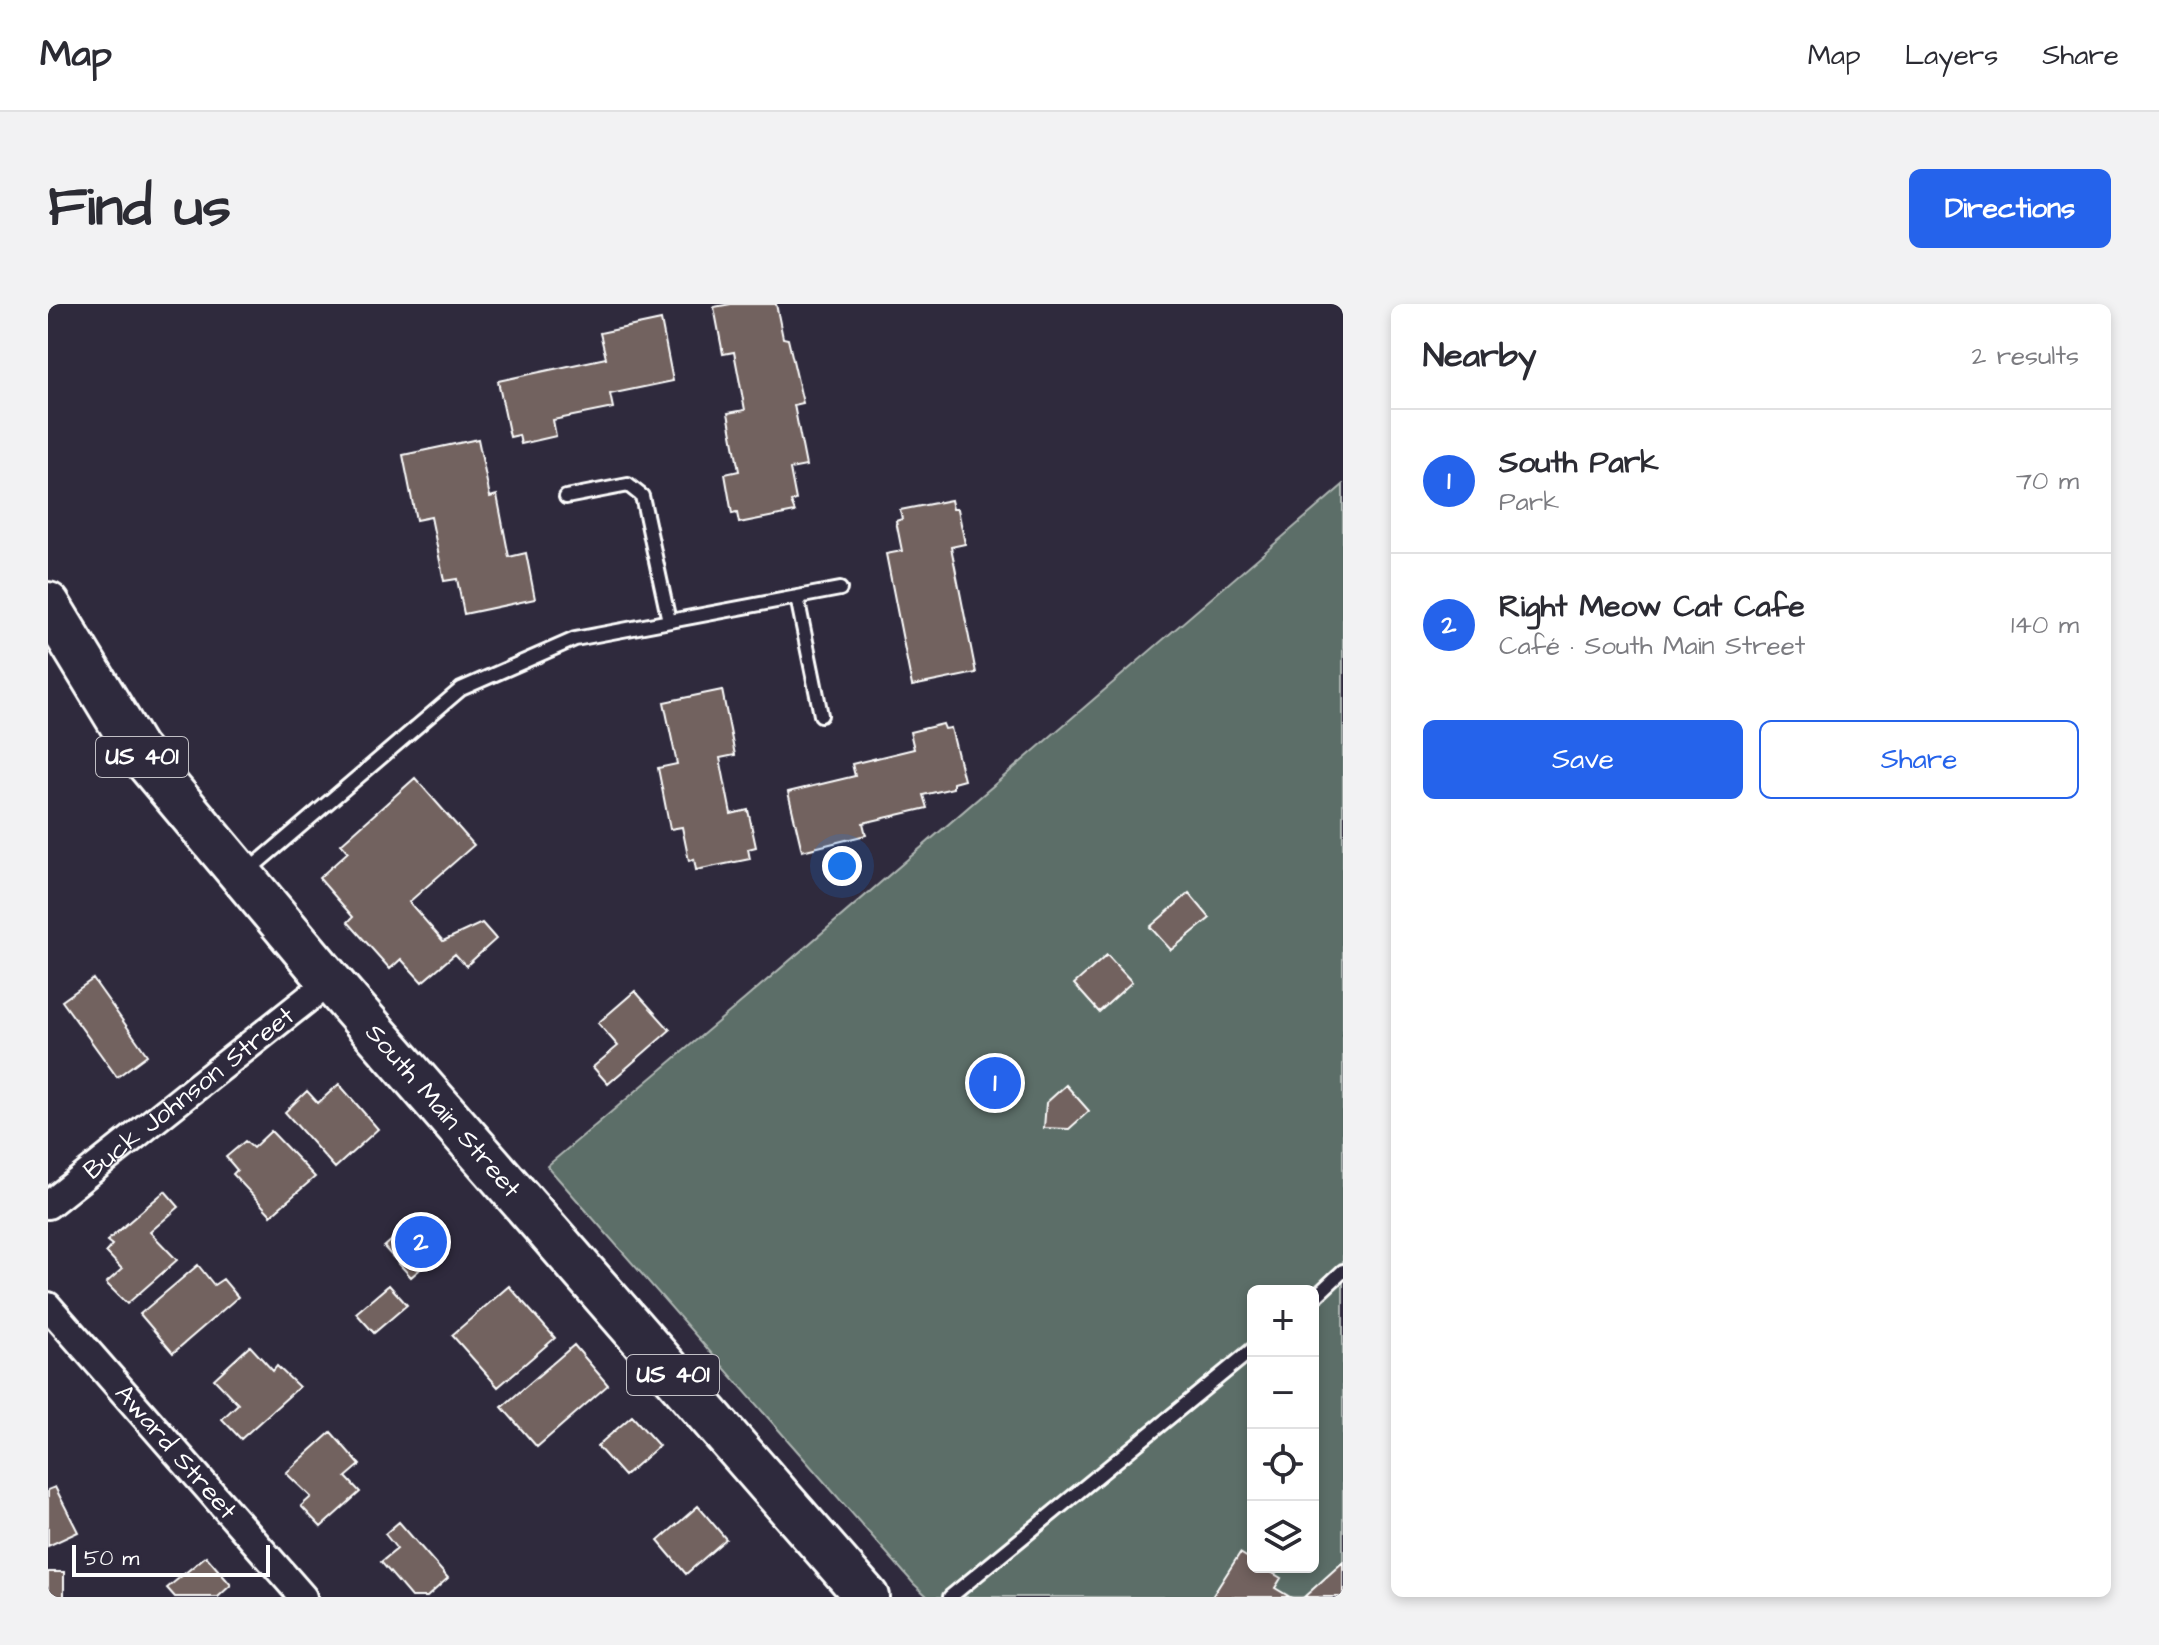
<!DOCTYPE html>
<meta charset="utf-8">
<style>
:root{--surface:#fff;--page:#f2f2f3;--text:#2b2b33;--muted:#7c7c81;--line:#e1e1e2;--accent:#2563eb}
body{margin:0;font-family:"Architects Daughter",sans-serif;background:var(--page);color:var(--text)}
.controls{position:absolute;right:24px;bottom:24px;display:grid;overflow:hidden;border-radius:12px;box-shadow:0 4px 12px #0003}
.controls button{width:72px;height:72px;display:grid;place-items:center;padding:0;border:0;border-bottom:2px solid var(--line);background:var(--surface);color:var(--text);font:40px sans-serif}
.scale{position:absolute;left:24px;bottom:20px;width:198px;box-sizing:border-box;padding-left:8px;border:4px solid #fff;border-top:0;font-size:22px;line-height:28px;white-space:nowrap;color:#fff;-webkit-text-stroke:6px #2f2a3d;paint-order:stroke}
.you{position:absolute;left:794px;top:562px;width:28px;height:28px;margin:-20px;border:6px solid #fff;border-radius:50%;background:#1a73e8;box-shadow:0 0 0 12px #1a73e833}
.badge{display:grid;place-items:center;width:52px;height:52px;border-radius:50%;background:var(--accent);color:#fff;font-size:26px;font-weight:700}
.pin{position:absolute;translate:-50% -50%;border:4px solid #fff;box-shadow:0 2px 8px #0006}
.list{margin:0;padding:0;list-style:none}
h2{display:flex;justify-content:space-between;align-items:center;height:104px;margin:0;padding:0 32px;font-size:34px}
h2 small{font-size:26px;font-weight:400;color:var(--muted)}
.list li{display:grid;grid-template-columns:52px 1fr auto;gap:24px;align-items:center;box-sizing:border-box;height:144px;padding:0 32px;border-top:2px solid var(--line)}
.list b{display:block;font-size:30px;white-space:nowrap}
.list p{margin:0;font-size:26px;white-space:nowrap;color:var(--muted)}
.list em{font-size:26px;font-style:normal;color:var(--muted)}
.actions{display:flex;gap:16px;padding:24px 32px}
.actions a{flex:1;padding:18px 0;border:2px solid var(--accent);border-radius:12px;text-align:center;font-size:28px;color:var(--accent)}
.actions .main{background:var(--accent);color:#fff}
.icon{flex:none;width:44px;height:44px;fill:none;stroke:currentColor;stroke-width:2;stroke-linecap:round;stroke-linejoin:round}
.map{position:relative;flex:none;width:1295px;height:1293px;overflow:hidden;border-radius:12px}
header{display:flex;align-items:center;gap:48px;box-sizing:border-box;height:112px;padding:0 40px;background:var(--surface);border-bottom:2px solid var(--line)}
header strong{font-size:38px}
nav{display:flex;gap:44px;margin-inline-start:auto;font-size:28px}
.intro{display:flex;align-items:center;justify-content:space-between;box-sizing:border-box;height:192px;padding:0 48px}
h1{margin:0;font-size:56px}
.button{padding:20px 36px;border-radius:12px;background:var(--accent);color:#fff;font-size:28px;font-weight:700}
main{display:flex;gap:48px;padding:0 48px}
aside{flex:1;background:var(--surface);border-radius:12px;box-shadow:0 4px 12px #0003}
.map>svg:first-child{display:block}
.green{fill:#5c6e67;stroke:#aeb6b3;stroke-width:2;fill-rule:evenodd}
.building{fill:#72625f;stroke:#fff;stroke-width:2}
.lines{fill:none;stroke-linecap:round;stroke-linejoin:round}
.service-casing{stroke:#fff;stroke-width:18}
.minor-casing{stroke:#fff;stroke-width:32}
.trunk-casing{stroke:#fff;stroke-width:48}
.service{stroke:#2f2a3d;stroke-width:12}
.minor{stroke:#2f2a3d;stroke-width:26}
.trunk{stroke:#2f2a3d;stroke-width:42}
.labels{text-anchor:middle;dominant-baseline:central;stroke-width:6;stroke-linejoin:round;paint-order:stroke}
.shield{fill:#2f2a3d;stroke:#c1bfc5;stroke-width:2}
.shield-label{font-size:24px;font-weight:bold;fill:#fff}
.street-label{font-size:26px;fill:#fff;stroke:#2f2a3d}
</style>
<header>
<strong>Map</strong>
<nav><a>Map</a><a>Layers</a><a>Share</a></nav>
</header>
<div class="intro"><h1>Find us</h1><a class="button">Directions</a></div>
<main>
<div class="map">
<svg width="1295" height="1293" viewBox="0 0 1295 1293">
<rect width="100%" height="100%" fill="#2f2a3d"/>
<filter id="ink" filterUnits="userSpaceOnUse"><feTurbulence type="fractalNoise" baseFrequency=".0125" numOctaves="2"/><feDisplacementMap in="SourceGraphic" scale="16" xChannelSelector="R" yChannelSelector="G"/><feConvolveMatrix kernelMatrix="1 2 1 2 8 2 1 2 1" color-interpolation-filters="sRGB"/></filter>
<g filter="url(#ink)">
<path class="green" d="M1295 181V1293H880L866 1280 499 862 697 695ZM1205 987H1265V1263H1205Z"/>
<path class="building" d="M683 0H728L735 34 740 35 755 99 746 101 758 162 742 165 748 196 743 198 747 208 691 219 689 209 684 210 677 170 691 167 680 109 697 106 686 48 675 50 666 3Z
M613 16 625 77 562 90 565 104 505 116 508 132 473 140 471 131 462 133 450 77 558 54 552 29Z
M430 135 442 193 449 191 461 253 478 249 487 295 416 310 409 275 396 277 383 213 368 216 355 151Z
M903 196 905 205H910L917 240 903 243 928 369 864 382 838 250 854 247 848 217 854 215 852 206Z
M674 386 687 451 672 454 683 510 700 506 708 543 700 545 702 555 648 566 646 555 641 557 634 523 622 525 610 464 629 460 616 398Z
M895 420 897 425 903 424 916 476 905 479V484L875 491 879 504 815 519 818 531 754 547 740 488 807 472 804 460 866 445 862 428Z
M367 474 426 541 361 598 395 637 434 619 448 635 418 662 407 650 374 678 353 655 342 665 300 618 305 613 271 574 300 548 293 540Z
M1141 589 1162 614 1123 646 1102 623Z
M1059 651 1084 678 1051 708 1026 680Z
M45 675 99 751 69 773 14 697Z
M587 687 622 726 560 780 545 763 570 742 550 719Z
M291 780 330 825 287 864 237 808 259 787 270 799Z
M1018 781 1041 807 1021 825 996 824 998 799Z
M223 827 267 873 223 911 185 870 189 866 178 853 197 837 205 844Z
M117 887 131 903 102 928 129 956 79 1000 58 979 74 965 58 948 64 941 59 937Z
M371 912 398 943 363 973 336 943Z
M150 961 166 981 175 975 190 993 125 1049 92 1010Z
M341 981 359 1001 326 1029 308 1009Z
M461 982 507 1034 450 1083 404 1031Z
M526 1041 560 1081 489 1143 454 1103Z
M202 1042 225 1067 229 1062 251 1083 193 1135 174 1115 190 1100 166 1075Z
M584 1112 611 1142 576 1172 549 1142Z
M283 1128 312 1161 298 1173 312 1188 273 1223 253 1202 263 1193 238 1169Z
M7 1183 30 1228 0 1242V1186Z
M650 1202 678 1235 638 1270 610 1237Z
M351 1218 400 1274 379 1293H363L333 1258 349 1245 337 1230Z
M1192 1249 1205 1257V1263H1214L1233 1274 1227 1284 1242 1293H1164Z
M158 1252 183 1281 170 1293H127L119 1284Z
M1295 1258V1293H1256Z
M0 1268H16V1293H0Z"/>
<g class="lines">
<g class="service-casing">
<path id="service" d="M518 193 580 181 594 192 621 317
M749 293 773 411
M200 567 413 385 527 335 792 285
M1265 995 1295 967
M902 1293 1205 1045"/>
</g>
<g class="minor-casing">
<g id="minor">
<path id="s1" d="M0 901 282 677"/>
<path id="s2" d="M0 1002 255 1293"/>
</g>
</g>
<g class="trunk-casing">
<g id="trunk">
<path id="s3" d="M0 300 88 445 282 677 819 1293"/>
</g>
</g>
<use href="#service" class="service"/>
<use href="#minor" class="minor"/>
<use href="#trunk" class="trunk"/>
</g>
</g>
<g class="labels">
<g class="shield">
<rect x="48" y="433" width="92" height="40" rx="6"/>
<rect x="579" y="1051" width="92" height="40" rx="6"/>
</g>
<g class="shield-label">
<text x="94" y="453">US 401</text>
<text x="625" y="1071">US 401</text>
</g>
<g class="street-label">
<text stroke="none"><textPath href="#s1" startOffset="180">Buck Johnson Street</textPath></text>
<text stroke="none"><textPath href="#s3" startOffset="644">South Main Street</textPath></text>
<text stroke="none"><textPath href="#s2" startOffset="194">Award Street</textPath></text>
</g>
</g>
</svg>
<div class="controls">
<button>+</button>
<button>−</button>
<button><svg class="icon" aria-label="locate" viewBox="0 0 24 24"><circle cx="12" cy="12" r="6"/><path d="M12 2v4M12 18v4M2 12h4M18 12h4"/></svg></button>
<button><svg class="icon" aria-label="layers" viewBox="0 0 24 24"><path d="M12 4l9 5-9 5-9-5zM3 14l9 5 9-5"/></svg></button>
</div>
<div class="scale">50 m</div>
<div class="you"></div>
<div class="pin badge" style="left:947px;top:779px">1</div>
<div class="pin badge" style="left:373px;top:938px">2</div>
</div>
<aside>
<h2>Nearby<small>2 results</small></h2>
<ul class="list">
<li><span class="badge">1</span><div><b>South Park</b><p>Park</p></div><em>70 m</em></li>
<li><span class="badge">2</span><div><b>Right Meow Cat Cafe</b><p>Café · South Main Street</p></div><em>140 m</em></li>
</ul>
<div class="actions"><a class="main">Save</a><a>Share</a></div>
</aside>
</main>
